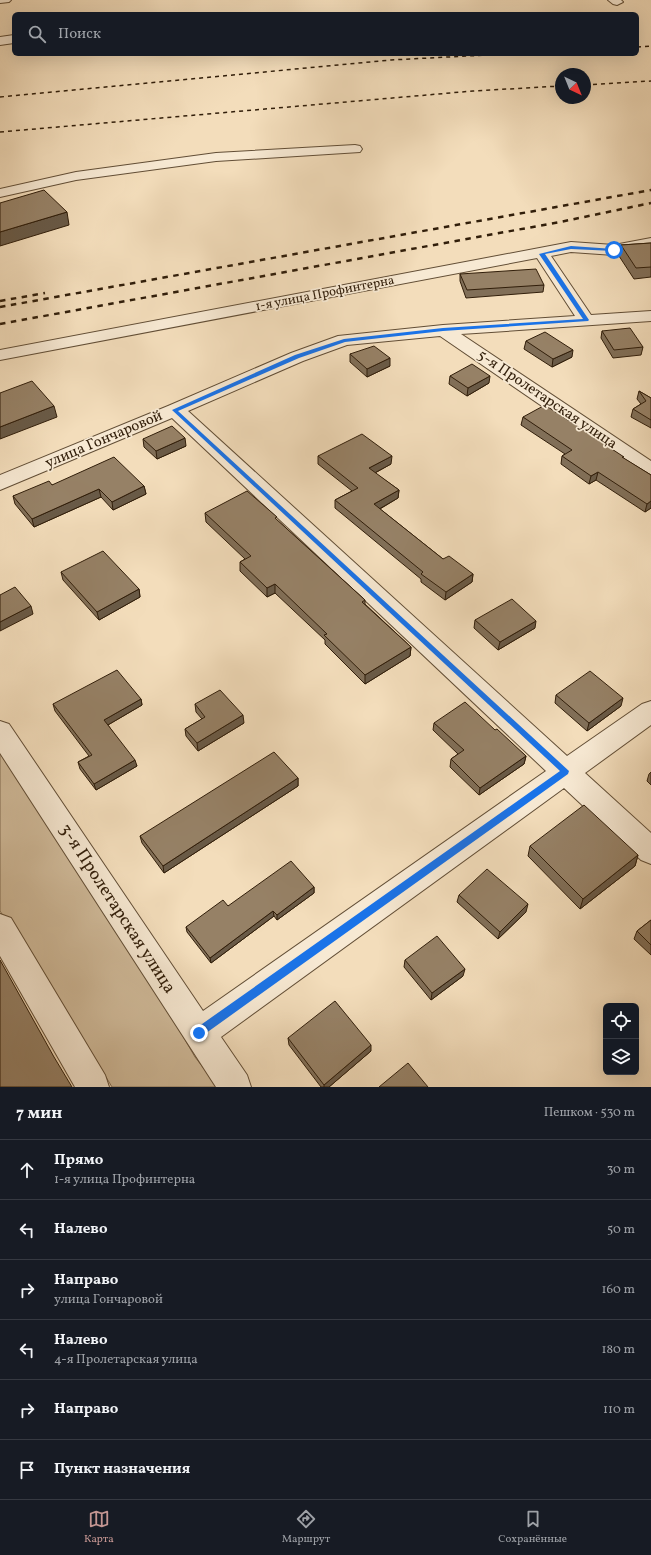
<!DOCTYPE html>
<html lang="ru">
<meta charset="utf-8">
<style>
:root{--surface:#171b24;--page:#20242c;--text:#f1f3f6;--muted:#9ea1a6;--line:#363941;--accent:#c59692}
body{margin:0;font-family:Vollkorn,serif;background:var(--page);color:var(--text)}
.controls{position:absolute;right:12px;bottom:12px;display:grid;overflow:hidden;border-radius:6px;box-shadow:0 4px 16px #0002}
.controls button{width:36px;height:36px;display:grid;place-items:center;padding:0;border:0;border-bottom:1px solid var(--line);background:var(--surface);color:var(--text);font:20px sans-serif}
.compass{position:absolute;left:555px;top:68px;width:36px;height:36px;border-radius:50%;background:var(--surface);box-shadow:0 4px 16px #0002;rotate:137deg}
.stop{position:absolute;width:12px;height:12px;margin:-9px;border:3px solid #1a73e8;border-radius:50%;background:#fff}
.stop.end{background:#1a73e8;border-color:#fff;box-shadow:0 1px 4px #0008}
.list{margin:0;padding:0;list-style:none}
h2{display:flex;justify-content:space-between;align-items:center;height:52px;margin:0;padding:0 16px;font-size:17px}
h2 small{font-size:13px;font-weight:400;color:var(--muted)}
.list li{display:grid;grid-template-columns:26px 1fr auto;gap:12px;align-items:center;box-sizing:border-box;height:60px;padding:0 16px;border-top:1px solid var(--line)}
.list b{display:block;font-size:15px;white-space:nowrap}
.list p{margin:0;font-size:13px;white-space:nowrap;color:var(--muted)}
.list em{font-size:13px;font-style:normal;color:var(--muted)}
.icon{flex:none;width:22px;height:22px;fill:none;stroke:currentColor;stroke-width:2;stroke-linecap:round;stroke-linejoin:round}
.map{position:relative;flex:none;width:651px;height:1087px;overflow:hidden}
.search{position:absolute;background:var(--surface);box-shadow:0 4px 16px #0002;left:12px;right:12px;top:12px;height:44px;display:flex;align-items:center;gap:10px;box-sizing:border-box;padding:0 14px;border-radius:6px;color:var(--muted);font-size:15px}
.sheet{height:412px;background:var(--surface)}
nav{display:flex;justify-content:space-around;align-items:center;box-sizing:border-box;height:56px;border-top:1px solid var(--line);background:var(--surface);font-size:11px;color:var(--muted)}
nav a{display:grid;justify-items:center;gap:2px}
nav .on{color:var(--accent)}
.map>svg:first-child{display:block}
.green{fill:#d2bd9d;stroke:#826e54}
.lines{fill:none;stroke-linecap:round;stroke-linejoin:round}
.minor-casing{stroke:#624e36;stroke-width:2}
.minor{fill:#f7e9d3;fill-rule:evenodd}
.rail-far1{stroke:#311e0a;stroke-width:1.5;stroke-dasharray:4 4;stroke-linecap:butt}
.rail{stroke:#311e0a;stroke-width:2.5;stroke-dasharray:5.5 5.5;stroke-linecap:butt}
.wall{fill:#816f58;stroke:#311e0a}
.shaded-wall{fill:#695a47;stroke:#311e0a}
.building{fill:#968166;stroke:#311e0a}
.route{fill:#1a73e8}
.labels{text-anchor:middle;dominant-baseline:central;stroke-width:3.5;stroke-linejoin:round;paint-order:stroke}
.far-street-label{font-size:13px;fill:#311e0a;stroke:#f7e9d3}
.street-label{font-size:15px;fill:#311e0a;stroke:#f7e9d3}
.near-street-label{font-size:18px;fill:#311e0a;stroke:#f7e9d3}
</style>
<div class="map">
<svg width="651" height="1087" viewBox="0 0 651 1087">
<rect width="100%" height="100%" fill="#f3ddbb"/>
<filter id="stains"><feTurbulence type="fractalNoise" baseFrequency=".005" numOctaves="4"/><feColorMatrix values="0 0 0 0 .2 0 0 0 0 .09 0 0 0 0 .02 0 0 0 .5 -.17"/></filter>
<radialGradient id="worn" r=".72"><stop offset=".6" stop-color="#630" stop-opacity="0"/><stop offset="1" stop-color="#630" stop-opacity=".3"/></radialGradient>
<path class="green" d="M0 743 145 971 195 1057 218 1087H112L82 1037 0 911Z"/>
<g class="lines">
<g class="minor-casing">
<path id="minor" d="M0 0H11L9 2 0 3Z
M608 0H621L623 2 617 5 613 4Z
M14 35V43L0 45V37Z
M355 145 360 146 362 149 360 152 216 161 76 180 0 197V189L76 172 216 153Z
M651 238V248L614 255 571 252 551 256 591 315 651 311V321L461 334 651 461V478L644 476 440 336 347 345 303 361 188 411 567 756 642 704 651 701V725L585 773 651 833V864L641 860 564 788 221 1037 247 1075 251 1087H216L0 753V721L9 724 203 1011 546 771 172 418 0 490V475L168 406 291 353 338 336 443 325 575 316 537 258 0 360V350L571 242 614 245Z
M0 914 11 918 105 1075 109 1087H75L0 956Z"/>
</g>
<use href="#minor" class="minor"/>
<path class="rail-far1" d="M637 47 651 46
M585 85 651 81
M0 97 391 60 506 54
M0 132 473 91 561 86"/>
<path class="rail" d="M0 301 45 293
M0 307 651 190
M0 324 560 222 651 203"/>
</g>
<path class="wall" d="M651 243V277L634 279 619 256 621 245Z
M460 274 544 285 543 292 466 298 460 281Z
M602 331 643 347 641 355 613 358 601 338Z
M526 341 572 357 552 367 524 349Z
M350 354 390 366 367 377 350 362Z
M450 376 489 383 467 396 449 384Z
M639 391 651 398V428L631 417 633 409 641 404 637 399Z
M523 417 623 458 651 475V508L645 512 596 480 589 484 561 464 562 456 565 454 521 425Z
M143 439 186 446 157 459 144 447Z
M318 456 391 464 375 473 399 490 398 498 380 509 443 559 473 574 472 582 445 600 421 582V579L335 508V500L352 491 318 464Z
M52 485 144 486 146 494 113 510 101 497 34 527 15 504 13 496Z
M205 513 277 520 365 600V604L411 647 410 656 365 684 325 644V640L275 593 267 597 240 571V562L245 559 206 522Z
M61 572 139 589 140 597 99 620 63 580Z
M475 620 535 628 498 650 474 628Z
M556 695 621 706 587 731 555 703Z
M141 699 142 705 108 725 137 766 96 790 80 769 78 762 89 756 55 711 53 704Z
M195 704 244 723 198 751 186 736 185 729 202 719 196 712Z
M434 723 495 730 526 756 524 764 479 795 450 767 451 759 458 754 433 730Z
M651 772V785L647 781 649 774Z
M298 778V786L164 873 142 843 140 836Z
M530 846 638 855 635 866 580 909 528 856Z
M314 887V893L277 920 274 916 211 963 187 932 186 927 228 906Z
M459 895 526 912 498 939 457 902Z
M651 920V955L634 939 637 931Z
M405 960 463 976 431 1000 404 967Z
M288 1038 371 1051 329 1087H321L289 1045Z"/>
<path class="shaded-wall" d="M67 212 69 225 0 246V232Z
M573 350 572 357 552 367 553 359Z
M390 358V366L367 377V369Z
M490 376 489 383 467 396 468 388Z
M54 406 57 417 0 439V427Z
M185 438 186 446 157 459 156 451Z
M392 456 391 464 369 476V468Z
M598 472 596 480 589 484 591 476Z
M144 486 146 494 113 510 112 502Z
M99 489 101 497 34 527 32 519Z
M399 490 398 498 374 512V504Z
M651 501V508L645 512 647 504Z
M473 574 472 582 445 600 446 592Z
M275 584V593L267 597V588Z
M139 589 140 597 99 620 97 612Z
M31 606 33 614 0 631V622Z
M536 621 535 628 498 650 500 642Z
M411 647 410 656 365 684V675Z
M623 698 621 706 587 731 589 723Z
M141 699 142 705 106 726 104 720Z
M243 715 244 723 198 751 197 743Z
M526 756 524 764 479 795 480 788Z
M135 760 137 766 96 790 94 784Z
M298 778V786L164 873 163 866Z
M638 855 635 866 580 909 583 899Z
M314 887V893L277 920V915Z
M528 904 526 912 498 939 500 932Z
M273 911 274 916 211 963 210 958Z
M465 969 463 976 431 1000 432 993Z
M371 1045V1051L329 1087H324V1085Z"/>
<path class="building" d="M44 190 67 212 0 232V203Z
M651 243V267L636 268 621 245Z
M536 269 544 285 467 290 460 274Z
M630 328 643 347 614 350 602 331Z
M545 332 573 350 553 359 526 341Z
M374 346 390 358 367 369 350 354Z
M472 364 490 376 468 388 450 376Z
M32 381 54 406 0 427V393Z
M639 391 651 398V420L633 409 646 401Z
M545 405 624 457H622L651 475V501L647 504 598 472 591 476 562 456 572 450 523 417Z
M172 426 185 438 156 451 143 439Z
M362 434 392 456 369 468 399 490 374 504 443 559 449 556 473 574 446 592 421 574 423 572 335 500 358 488 318 456Z
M114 457 144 486 112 502 99 489 32 519 13 496 49 481 52 485Z
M247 491 277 517 275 518 365 600 362 602 411 647 365 675 324 635 327 634 275 584 267 588 240 562 251 556 205 513Z
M103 551 139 589 97 612 61 572Z
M15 587 31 606 0 622V595Z
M512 599 536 621 500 642 475 620Z
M117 670 141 699 104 720 135 760 94 784 78 762 92 755 53 704Z
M590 671 623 698 589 723 556 695Z
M220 690 243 715 197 743 185 729 205 717 195 704Z
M465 702 495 730 497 729 526 756 480 788 451 759 464 750 434 723Z
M274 752 298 778 163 866 140 836Z
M584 805 638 855 583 899 530 846Z
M291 861 314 887 277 915 273 911 210 958 186 927 223 900 228 906Z
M487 869 528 904 500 932 459 895Z
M651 920V945L637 931Z
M437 936 465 969 432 993 405 960Z
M0 960 54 1057 72 1087H0Z
M335 1001 371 1045 324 1085 288 1038Z
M408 1063 428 1087H379Z"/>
<path class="route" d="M571 246 614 249 617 250 614 251 571 249 545 254 589 320 588 321 443 331 345 342 299 358 178 411 569 771 568 774 202 1036 199 1037 195 1036 194 1033 195 1029 560 771 172 410 295 355 344 339 443 328 583 319 539 254Z"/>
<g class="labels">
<g class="far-street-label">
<text transform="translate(325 294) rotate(-11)">1-я улица Профинтерна</text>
</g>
<g class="street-label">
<text transform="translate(547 400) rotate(34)">5-я Пролетарская улица</text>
<text transform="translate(104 440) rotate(-23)">улица Гончаровой</text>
</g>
<g class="near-street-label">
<text transform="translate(117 909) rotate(57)">3-я Пролетарская улица</text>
</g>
</g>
<rect width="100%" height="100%" filter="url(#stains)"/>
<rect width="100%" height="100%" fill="url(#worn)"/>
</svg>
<div class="controls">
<button><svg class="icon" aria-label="locate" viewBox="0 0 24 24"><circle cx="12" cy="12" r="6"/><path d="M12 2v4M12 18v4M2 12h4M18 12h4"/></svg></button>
<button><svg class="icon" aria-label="layers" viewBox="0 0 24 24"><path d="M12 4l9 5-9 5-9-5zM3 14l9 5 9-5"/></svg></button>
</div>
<svg class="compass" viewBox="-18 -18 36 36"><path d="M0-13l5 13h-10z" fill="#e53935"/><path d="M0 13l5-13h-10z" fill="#9ea1a6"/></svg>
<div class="stop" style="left:614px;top:250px"></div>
<div class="stop end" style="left:199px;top:1033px"></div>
<div class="search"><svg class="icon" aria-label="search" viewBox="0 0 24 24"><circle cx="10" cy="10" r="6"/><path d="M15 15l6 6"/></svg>Поиск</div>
</div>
<section class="sheet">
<h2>7 мин<small>Пешком · 530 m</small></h2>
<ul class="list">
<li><svg class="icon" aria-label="ahead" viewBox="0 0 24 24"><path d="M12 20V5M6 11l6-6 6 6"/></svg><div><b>Прямо</b><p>1-я улица Профинтерна</p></div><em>30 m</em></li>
<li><svg class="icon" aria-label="left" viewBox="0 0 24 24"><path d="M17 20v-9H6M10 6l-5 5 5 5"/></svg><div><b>Налево</b></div><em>50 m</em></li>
<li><svg class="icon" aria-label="right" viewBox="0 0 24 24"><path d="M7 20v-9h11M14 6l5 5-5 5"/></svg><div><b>Направо</b><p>улица Гончаровой</p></div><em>160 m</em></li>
<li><svg class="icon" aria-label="left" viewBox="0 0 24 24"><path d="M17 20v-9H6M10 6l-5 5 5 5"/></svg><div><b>Налево</b><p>4-я Пролетарская улица</p></div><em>180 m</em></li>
<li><svg class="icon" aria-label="right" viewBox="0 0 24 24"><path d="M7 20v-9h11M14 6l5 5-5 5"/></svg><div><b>Направо</b></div><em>110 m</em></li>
<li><svg class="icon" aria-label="arrive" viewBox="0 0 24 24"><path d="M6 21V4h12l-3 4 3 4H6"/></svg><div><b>Пункт назначения</b></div></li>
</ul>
</section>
<nav>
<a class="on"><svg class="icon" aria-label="map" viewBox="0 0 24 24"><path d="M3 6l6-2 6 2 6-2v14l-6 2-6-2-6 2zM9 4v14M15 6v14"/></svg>Карта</a>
<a><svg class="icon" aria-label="directions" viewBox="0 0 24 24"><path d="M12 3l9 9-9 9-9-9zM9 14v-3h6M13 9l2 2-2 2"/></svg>Маршрут</a>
<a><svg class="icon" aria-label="saved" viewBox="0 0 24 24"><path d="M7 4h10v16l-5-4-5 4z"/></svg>Сохранённые</a>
</nav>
